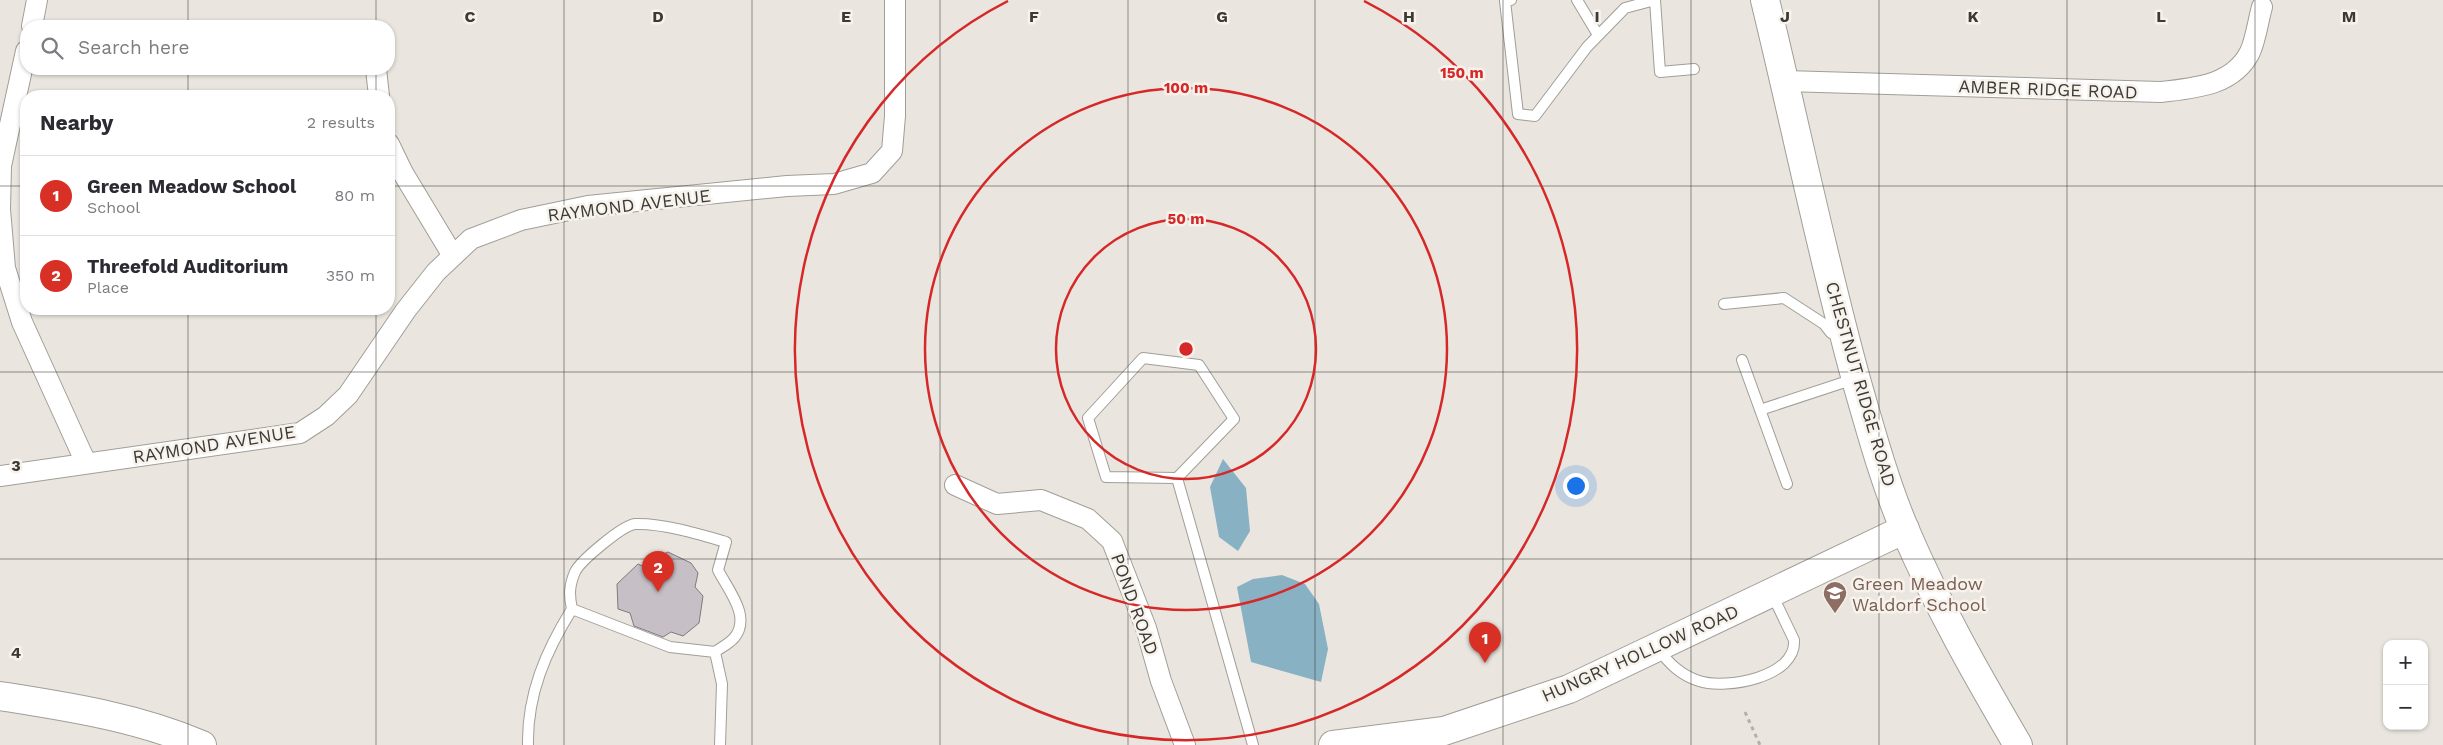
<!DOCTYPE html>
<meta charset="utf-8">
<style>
:root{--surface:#fff;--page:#f2f2f3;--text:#2b2b33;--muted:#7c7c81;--line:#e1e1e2;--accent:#d93025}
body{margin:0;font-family:"Work Sans",sans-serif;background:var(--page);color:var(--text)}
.controls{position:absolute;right:15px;bottom:15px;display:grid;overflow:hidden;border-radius:10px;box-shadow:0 1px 4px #0004}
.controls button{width:45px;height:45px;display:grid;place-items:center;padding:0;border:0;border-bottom:1px solid var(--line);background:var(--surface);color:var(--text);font:25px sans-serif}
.you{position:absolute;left:1575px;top:485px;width:18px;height:18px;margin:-12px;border:4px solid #fff;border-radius:50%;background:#1a73e8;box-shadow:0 0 0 8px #1a73e833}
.badge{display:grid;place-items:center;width:32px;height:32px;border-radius:50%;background:var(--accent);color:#fff;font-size:16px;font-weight:700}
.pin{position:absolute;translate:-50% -41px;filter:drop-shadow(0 1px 2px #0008)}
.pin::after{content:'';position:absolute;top:26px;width:18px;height:15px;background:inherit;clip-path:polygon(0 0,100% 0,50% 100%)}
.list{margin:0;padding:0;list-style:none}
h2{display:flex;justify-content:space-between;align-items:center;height:65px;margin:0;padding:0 20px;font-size:21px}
h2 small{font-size:16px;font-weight:400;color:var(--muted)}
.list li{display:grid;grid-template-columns:32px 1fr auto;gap:15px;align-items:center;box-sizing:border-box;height:80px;padding:0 20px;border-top:1px solid var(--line)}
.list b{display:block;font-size:19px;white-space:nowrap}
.list p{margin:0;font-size:16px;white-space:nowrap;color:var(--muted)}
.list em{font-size:16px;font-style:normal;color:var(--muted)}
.icon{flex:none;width:28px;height:28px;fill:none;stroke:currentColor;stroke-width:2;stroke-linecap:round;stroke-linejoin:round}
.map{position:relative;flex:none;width:2443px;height:745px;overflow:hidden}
.search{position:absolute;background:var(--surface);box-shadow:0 1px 4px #0004;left:20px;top:20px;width:375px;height:55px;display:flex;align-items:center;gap:12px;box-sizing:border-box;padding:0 18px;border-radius:20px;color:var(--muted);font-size:19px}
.panel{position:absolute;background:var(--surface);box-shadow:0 1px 4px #0004;left:20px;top:90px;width:375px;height:225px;border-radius:20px}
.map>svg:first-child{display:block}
.water{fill:#89b1c4}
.building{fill:#c6c0c6;stroke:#7f7a80}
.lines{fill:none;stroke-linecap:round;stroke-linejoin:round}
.lane-casing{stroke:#a19e97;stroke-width:12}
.street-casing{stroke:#a19e97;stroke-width:22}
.secondary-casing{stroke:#a19e97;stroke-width:30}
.path{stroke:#b3b0aa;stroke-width:3;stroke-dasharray:4 4;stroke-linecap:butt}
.lane{stroke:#fff;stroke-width:10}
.street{stroke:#fff;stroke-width:20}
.secondary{stroke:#fff;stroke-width:28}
.grid{fill:none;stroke:#3b3a37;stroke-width:1;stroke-opacity:0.55}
.ring{fill:none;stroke:#d62828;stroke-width:2.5}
.labels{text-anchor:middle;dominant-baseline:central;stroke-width:5;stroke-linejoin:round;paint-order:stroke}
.street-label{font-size:18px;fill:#3b3a37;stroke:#f7f3ec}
.education-label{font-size:18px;fill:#785e54;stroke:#f7f3ec;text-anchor:start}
.grid-label{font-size:16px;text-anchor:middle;font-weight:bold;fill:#3b3a37;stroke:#f7f3ec;stroke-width:5;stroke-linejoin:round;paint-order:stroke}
.centre{fill:#d62828;stroke:#f7f3ec;stroke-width:2.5}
.ring-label{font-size:15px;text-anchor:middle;font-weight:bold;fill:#d62828;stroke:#f7f3ec;stroke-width:5;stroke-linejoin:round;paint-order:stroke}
</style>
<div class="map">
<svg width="2443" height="745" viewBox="0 0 2443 745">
<rect width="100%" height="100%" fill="#eae6df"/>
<path class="water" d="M1223 459 1246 488 1250 531 1238 551 1219 537 1210 487Z
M1282 575 1305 584 1319 604 1328 649 1321 682 1251 662 1237 587 1253 579Z"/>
<path class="building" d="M668 552 691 563 698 573 695 587 703 596 699 623 683 636 671 632 663 637 634 626 630 613 618 609 617 584 638 564 647 568 653 559Z"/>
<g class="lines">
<g class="lane-casing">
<path id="lane" d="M1511 0 1505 1 1518 114 1535 116 1587 47 1625 8 1655 0
M1577 0 1598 35
M1655 0 1660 72 1694 69
M1724 304 1784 298 1824 324 1831 333H1839
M1143 358 1199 365 1234 419 1177 478 1106 477 1088 418Z
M1742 360 1787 484
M1760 410 1854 379
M1177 478 1253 745
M572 609C569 595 569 586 575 572 580 561 623 525 635 524 662 523 699 534 726 542L718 570C728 590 752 617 734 638 729 644 720 648 715 652
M1657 648C1669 663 1680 675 1699 681 1726 690 1797 677 1794 640L1772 594
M528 745C527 694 546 651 572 609L670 647 715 652 722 684 720 745"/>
</g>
<g class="street-casing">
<path id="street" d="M32 26 37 0
M26 51 1 166 0 209 5 268 22 322 86 463
M376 69 379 96
M1785 81 2161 92C2194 88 2233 86 2250 52 2256 39 2258 21 2262 7
M389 144 403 173 453 256
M0 476 300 433 326 416 348 395 406 310 436 272 471 239 521 220 588 206 787 186 834 184 872 173 892 151 895 116V0
M955 485 997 504 1041 500 1088 519 1112 541 1146 628 1161 681 1185 745"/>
</g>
<g class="secondary-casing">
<path id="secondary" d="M1765 0C1796 127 1822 257 1857 383 1871 432 1885 483 1905 530 1937 605 1977 675 2018 745
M0 696C69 707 137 717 202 745
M1333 745 1444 731 1569 689 1905 529"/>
</g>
<path class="path" d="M1745 712 1760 745"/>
<use href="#lane" class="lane"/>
<use href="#street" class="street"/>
<use href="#secondary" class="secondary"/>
</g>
<path class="grid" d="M188 0V26M376 0V26M564 0V745M752 0V745M940 0V745M1128 0V745M1315 0V745M1503 0V745M1691 0V745M1879 0V745M2067 0V745M2255 0V745M188 69V96M376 69V96M0 186H26M389 186H2443M188 309V745M376 309V745M0 372H2443M0 559H2443"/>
<g class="ring">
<circle cx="1186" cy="349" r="130"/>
<circle cx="1186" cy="349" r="261"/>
<path d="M1364 1A391 391 0 1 1 1008 1"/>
</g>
<defs>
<g id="school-pin" transform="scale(1.25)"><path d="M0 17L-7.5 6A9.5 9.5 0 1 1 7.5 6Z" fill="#8d6e63" stroke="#f7f3ec"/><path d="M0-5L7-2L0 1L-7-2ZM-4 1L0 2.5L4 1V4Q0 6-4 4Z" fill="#fff"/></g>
</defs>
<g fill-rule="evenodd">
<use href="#school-pin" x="1835" y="593"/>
</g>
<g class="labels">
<g class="street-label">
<text transform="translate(2048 89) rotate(2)">AMBER RIDGE ROAD</text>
<text transform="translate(629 205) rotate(-7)">RAYMOND AVENUE</text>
<text transform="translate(1861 384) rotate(74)">CHESTNUT RIDGE ROAD</text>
<text transform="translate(214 444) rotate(-9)">RAYMOND AVENUE</text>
<text transform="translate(1135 604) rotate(70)">POND ROAD</text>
<text transform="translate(1640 653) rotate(-24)">HUNGRY HOLLOW ROAD</text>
</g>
<g class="education-label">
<text x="1852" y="583">Green Meadow<tspan x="1852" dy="21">Waldorf School</tspan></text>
</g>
</g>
<g class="grid-label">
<text x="470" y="22">C</text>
<text x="658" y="22">D</text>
<text x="846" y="22">E</text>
<text x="1034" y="22">F</text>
<text x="1222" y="22">G</text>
<text x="1409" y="22">H</text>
<text x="1597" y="22">I</text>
<text x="1785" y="22">J</text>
<text x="1973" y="22">K</text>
<text x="2161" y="22">L</text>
<text x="2349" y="22">M</text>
<text x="16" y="471">3</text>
<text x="16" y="658">4</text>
</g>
<circle cx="1186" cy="349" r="8" class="centre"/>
<g class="ring-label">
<text x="1462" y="78">150 m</text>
<text x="1186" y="93">100 m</text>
<text x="1186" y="224">50 m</text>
</g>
</svg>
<div class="controls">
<button>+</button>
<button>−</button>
</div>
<div class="you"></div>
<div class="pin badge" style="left:1485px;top:663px">1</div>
<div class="pin badge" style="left:658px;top:592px">2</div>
<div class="search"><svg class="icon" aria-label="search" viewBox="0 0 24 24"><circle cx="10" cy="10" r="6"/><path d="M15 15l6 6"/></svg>Search here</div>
<section class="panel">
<h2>Nearby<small>2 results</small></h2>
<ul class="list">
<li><span class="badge">1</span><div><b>Green Meadow School</b><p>School</p></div><em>80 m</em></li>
<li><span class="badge">2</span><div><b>Threefold Auditorium</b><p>Place</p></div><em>350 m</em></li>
</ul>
</section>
</div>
